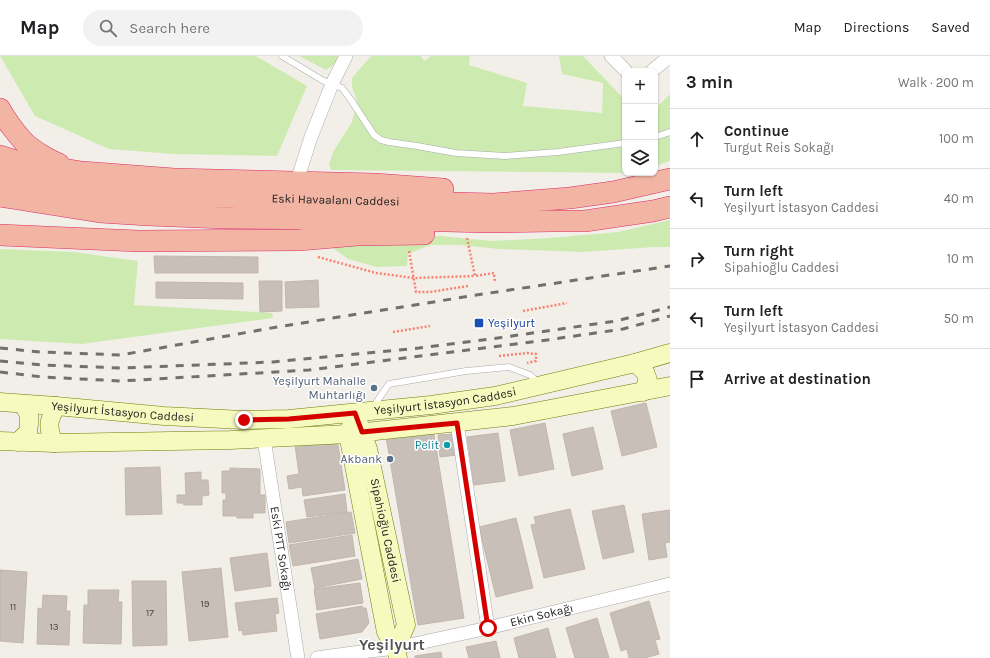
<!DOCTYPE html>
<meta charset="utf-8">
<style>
:root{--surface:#fff;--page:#f2f2f2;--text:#202124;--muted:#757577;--line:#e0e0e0}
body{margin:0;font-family:Karla,sans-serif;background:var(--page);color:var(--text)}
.controls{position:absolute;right:12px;top:12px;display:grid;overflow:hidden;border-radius:8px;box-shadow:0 1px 3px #0004}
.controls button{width:36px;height:36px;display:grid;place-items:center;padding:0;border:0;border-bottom:1px solid var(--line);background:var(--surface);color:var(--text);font:20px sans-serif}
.stop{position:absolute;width:12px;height:12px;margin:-9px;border:3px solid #d40000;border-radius:50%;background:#fff}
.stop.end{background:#d40000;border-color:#fff;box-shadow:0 1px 4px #0008}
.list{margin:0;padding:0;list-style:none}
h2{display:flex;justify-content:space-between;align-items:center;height:52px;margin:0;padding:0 16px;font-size:17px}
h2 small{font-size:13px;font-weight:400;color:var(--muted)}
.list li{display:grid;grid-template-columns:26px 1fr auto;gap:12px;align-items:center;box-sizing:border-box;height:60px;padding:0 16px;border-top:1px solid var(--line)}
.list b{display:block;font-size:15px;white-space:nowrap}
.list p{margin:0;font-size:13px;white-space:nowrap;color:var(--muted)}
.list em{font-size:13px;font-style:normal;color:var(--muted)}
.icon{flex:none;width:22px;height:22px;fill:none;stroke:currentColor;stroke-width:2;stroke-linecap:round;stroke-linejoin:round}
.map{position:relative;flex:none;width:670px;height:602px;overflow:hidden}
header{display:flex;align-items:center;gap:24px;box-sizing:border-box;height:56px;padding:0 20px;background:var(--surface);border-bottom:1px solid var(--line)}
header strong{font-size:19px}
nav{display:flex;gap:22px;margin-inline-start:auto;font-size:14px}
.search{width:280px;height:36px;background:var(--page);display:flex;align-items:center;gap:10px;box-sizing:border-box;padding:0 14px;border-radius:22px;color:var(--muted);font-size:15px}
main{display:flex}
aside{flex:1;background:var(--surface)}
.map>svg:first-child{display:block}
.grass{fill:#cdebb0}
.building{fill:#c7bfb8;stroke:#c4b6ab}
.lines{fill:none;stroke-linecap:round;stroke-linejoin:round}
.service-casing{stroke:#a9a9a9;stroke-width:7}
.minor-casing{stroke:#a9a9a9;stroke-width:14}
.secondary-casing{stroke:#707d05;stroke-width:19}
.trunk-casing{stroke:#dc2a67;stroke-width:22}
.path{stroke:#fa8072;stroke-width:2.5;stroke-dasharray:2 2;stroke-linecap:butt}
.service{stroke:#fff;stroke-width:6}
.minor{stroke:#fff;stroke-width:13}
.secondary{stroke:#f7fabf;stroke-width:18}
.trunk{stroke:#f2b4a3;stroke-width:21}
.rail{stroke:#707070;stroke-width:3;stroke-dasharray:8 8;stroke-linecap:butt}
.route{stroke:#d40000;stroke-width:5}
.transit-dot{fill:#1a4fb4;stroke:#fff;stroke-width:1.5}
.service-dot{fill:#5c6f8a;stroke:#fff;stroke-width:1.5}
.culture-dot{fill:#0f9aa8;stroke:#fff;stroke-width:1.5}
.labels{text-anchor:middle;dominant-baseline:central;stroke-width:3;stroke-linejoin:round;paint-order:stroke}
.number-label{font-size:10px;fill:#4b4948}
.street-label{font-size:12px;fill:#222;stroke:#fff}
.transit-label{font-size:12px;fill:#164399;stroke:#fff;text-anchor:start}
.service-label{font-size:12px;fill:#4e5e75;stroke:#fff;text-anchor:end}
.culture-label{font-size:12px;fill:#0d838f;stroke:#fff;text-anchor:end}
.district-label{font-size:16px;font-weight:bold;fill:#555;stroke:#fff}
</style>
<header>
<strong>Map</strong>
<div class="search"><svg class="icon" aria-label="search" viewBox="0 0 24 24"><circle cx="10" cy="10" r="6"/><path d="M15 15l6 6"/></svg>Search here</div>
<nav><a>Map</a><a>Directions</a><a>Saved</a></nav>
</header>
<main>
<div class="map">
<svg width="670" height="602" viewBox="0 0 670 602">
<rect width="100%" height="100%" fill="#f2efe9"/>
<path class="grass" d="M0 0H256L307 30 277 100 173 98 109 93 35 60Z
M299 0H342L341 4 326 14Z
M371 0H421L424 5 431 0H470L469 9 527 27 523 50 602 57 603 27 562 18 559 0H583L625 44V117H637H636L331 114 329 109 333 96 352 66 357 45 352 31V22Z
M670 38V105L655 110V53Z
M670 164V191H654L583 196 499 193 460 189H430L408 198 407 210 377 211 348 203 330 190 396 182 441 180 492 185 550 182 618 176Z
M0 193 73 196 138 205 134 249 272 257 273 262 82 288 0 283Z"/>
<path class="building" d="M154 200 258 201V217H155Z
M318 224 319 251 286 252 285 226Z
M259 225H282V255L260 256Z
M156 226 243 227V243L156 242Z
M646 347 657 391 622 400 611 355Z
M545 367 554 413 519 420 510 374Z
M593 371 603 413 572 420 563 378Z
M433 373 464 562 418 569 386 381Z
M498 377 505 425 474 429 467 381Z
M455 378 457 399 440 401 438 379Z
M337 383 345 434 303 440 302 431 289 433 287 420 299 418 295 389Z
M160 411 162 458 126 459 125 412Z
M230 412 260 413V439H265V457H253V462H237V460H223V444H226V437H222V415H230Z
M201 416V424H208L209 439 202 440V449H184L183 447H177V439H186L185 417Z
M345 438 347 456 307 461 304 444Z
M624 449 634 496 603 503 592 455Z
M570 453 585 513 544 522 531 469 536 468 534 461Z
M670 454V486L665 487 667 501 649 504 642 458Z
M351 456 355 477 289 487 286 466Z
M516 462 533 532 496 541 479 471Z
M352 479 355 500 293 510 289 489Z
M267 497 271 530 235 535 230 502Z
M358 503 362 523 315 532 311 512Z
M221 512 228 581 189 585 182 516Z
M0 514 27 516 23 587 0 585Z
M132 525H166L167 589 133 590Z
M360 527 363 547 317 554 314 533Z
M88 534H119L118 546H122L121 588 83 587 84 549H88Z
M43 539 67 540 66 555H70L69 589 37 588 38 552 42 553Z
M277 542 279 557 275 558 277 575 243 579 242 574 239 575 235 547Z
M649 545 660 583 655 584 659 598 645 602H629L627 593 621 595 610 557Z
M362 550 363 552H366L369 567 362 576 320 583 316 558Z
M597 562 609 602H575L566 572Z
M548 572 556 602H519L514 582Z
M496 585 500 602H469L466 591Z
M441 596 442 602H415V600Z"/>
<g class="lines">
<g class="service-casing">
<path id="service" d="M282 0 322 24 342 32 351 44 374 79 381 84 389 86 417 90 456 97 505 100 558 96 625 87
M655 81 670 76
M373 351 389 328 466 315 509 311 530 319 539 327"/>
</g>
<g class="minor-casing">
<g id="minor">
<path d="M611 0 626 15"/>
<path d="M652 15 670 0"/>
<path d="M297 125 311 81 332 28 346 0"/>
<path d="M457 367 488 572"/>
<path id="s1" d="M264 383 298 602"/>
<path id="s2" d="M317 602 353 597 396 592 488 572 670 528"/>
</g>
</g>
<g class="secondary-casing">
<g id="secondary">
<path d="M635 307 645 316 648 324 643 336"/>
<path id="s3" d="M0 346 56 350 164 360 243 364 289 363 431 349 495 340 635 307 670 297"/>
<path id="s4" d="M358 365 368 393 406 569 396 592"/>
<path d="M352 367 348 378 386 576 396 592 398 602"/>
<path d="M0 385 54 387 230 384 348 378 513 360 670 330"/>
<path d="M18 386 28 376 29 368V359L23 348"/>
<path d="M54 387C47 370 48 366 56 350"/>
</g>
</g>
<g class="trunk-casing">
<g id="trunk">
<path d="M0 53C5 63 18 80 26 88 34 95 49 104 59 108"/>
<path d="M0 100 19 106 82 116 174 123 375 128 443 133"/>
<path id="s5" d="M0 121 51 130 100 137 144 139 493 148 570 142 613 136 670 123"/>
<path d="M0 140 100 156 148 159 225 162 364 163 488 166 552 165H585L653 155 670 151"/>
<path d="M0 179 138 185 299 184 357 179 424 178"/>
</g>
</g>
<path class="path" d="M467 182 475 220 494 217 495 227
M409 195 416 236H430L468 230
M318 201 376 217 414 222 475 220
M523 255 567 247
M393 276 430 270
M499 300 527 297 536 298V305L527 307"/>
<use href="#service" class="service"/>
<use href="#minor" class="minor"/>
<use href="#secondary" class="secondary"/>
<use href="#trunk" class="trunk"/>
<path class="rail" d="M0 292 40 296 121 299 277 271 483 238 670 210
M0 305 42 309 121 312 273 306 419 292 498 282 616 265 670 251
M0 316 43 321 121 325 309 314 540 285 623 273 670 260"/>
</g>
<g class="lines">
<path class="route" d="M244 364 289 363 355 357 362 376 457 367 488 572"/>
</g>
<rect class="transit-dot" x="474" y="262" width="10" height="10" rx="2"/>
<g class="service-dot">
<circle cx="374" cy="332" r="4"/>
<circle cx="390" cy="403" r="4"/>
</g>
<circle class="culture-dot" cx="447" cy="389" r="4"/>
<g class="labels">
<g class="number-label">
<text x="205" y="548">19</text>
<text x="13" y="551">11</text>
<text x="150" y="557">17</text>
<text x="54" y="571">13</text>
</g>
<g class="street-label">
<text stroke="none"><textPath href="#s5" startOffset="337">Eski Havaalanı Caddesi</textPath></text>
<text stroke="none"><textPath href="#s3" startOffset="447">Yeşilyurt İstasyon Caddesi</textPath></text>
<text stroke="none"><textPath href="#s3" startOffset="123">Yeşilyurt İstasyon Caddesi</textPath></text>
<text stroke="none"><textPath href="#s4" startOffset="113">Sipahioğlu Caddesi</textPath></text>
<text stroke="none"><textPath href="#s1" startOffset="111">Eski PTT Sokağı</textPath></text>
<text stroke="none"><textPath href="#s2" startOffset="229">Ekin Sokağı</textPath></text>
</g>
<g class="transit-label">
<text x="488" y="267">Yeşilyurt</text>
</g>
<g class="service-label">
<text x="366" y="325">Yeşilyurt Mahalle<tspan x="366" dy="14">Muhtarlığı</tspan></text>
<text x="382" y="403">Akbank</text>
</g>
<g class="culture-label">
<text x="439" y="389">Pelit</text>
</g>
<g class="district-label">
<text x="392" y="588">Yeşilyurt</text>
</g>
</g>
</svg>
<div class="controls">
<button>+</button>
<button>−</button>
<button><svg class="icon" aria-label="layers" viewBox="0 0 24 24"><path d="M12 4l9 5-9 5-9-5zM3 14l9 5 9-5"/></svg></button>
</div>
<div class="stop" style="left:488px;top:572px"></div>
<div class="stop end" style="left:244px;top:364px"></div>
</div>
<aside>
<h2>3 min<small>Walk · 200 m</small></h2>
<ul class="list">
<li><svg class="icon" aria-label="ahead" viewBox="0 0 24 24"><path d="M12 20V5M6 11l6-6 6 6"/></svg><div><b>Continue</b><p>Turgut Reis Sokağı</p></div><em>100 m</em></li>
<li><svg class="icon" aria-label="left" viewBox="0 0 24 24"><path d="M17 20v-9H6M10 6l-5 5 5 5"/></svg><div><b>Turn left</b><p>Yeşilyurt İstasyon Caddesi</p></div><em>40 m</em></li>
<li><svg class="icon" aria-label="right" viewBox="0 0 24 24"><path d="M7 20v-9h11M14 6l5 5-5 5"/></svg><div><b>Turn right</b><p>Sipahioğlu Caddesi</p></div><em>10 m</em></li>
<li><svg class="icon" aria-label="left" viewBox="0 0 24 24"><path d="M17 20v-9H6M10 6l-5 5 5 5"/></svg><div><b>Turn left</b><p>Yeşilyurt İstasyon Caddesi</p></div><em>50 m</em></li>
<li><svg class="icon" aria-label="arrive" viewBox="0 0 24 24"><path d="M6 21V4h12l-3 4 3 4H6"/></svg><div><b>Arrive at destination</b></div></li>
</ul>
</aside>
</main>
